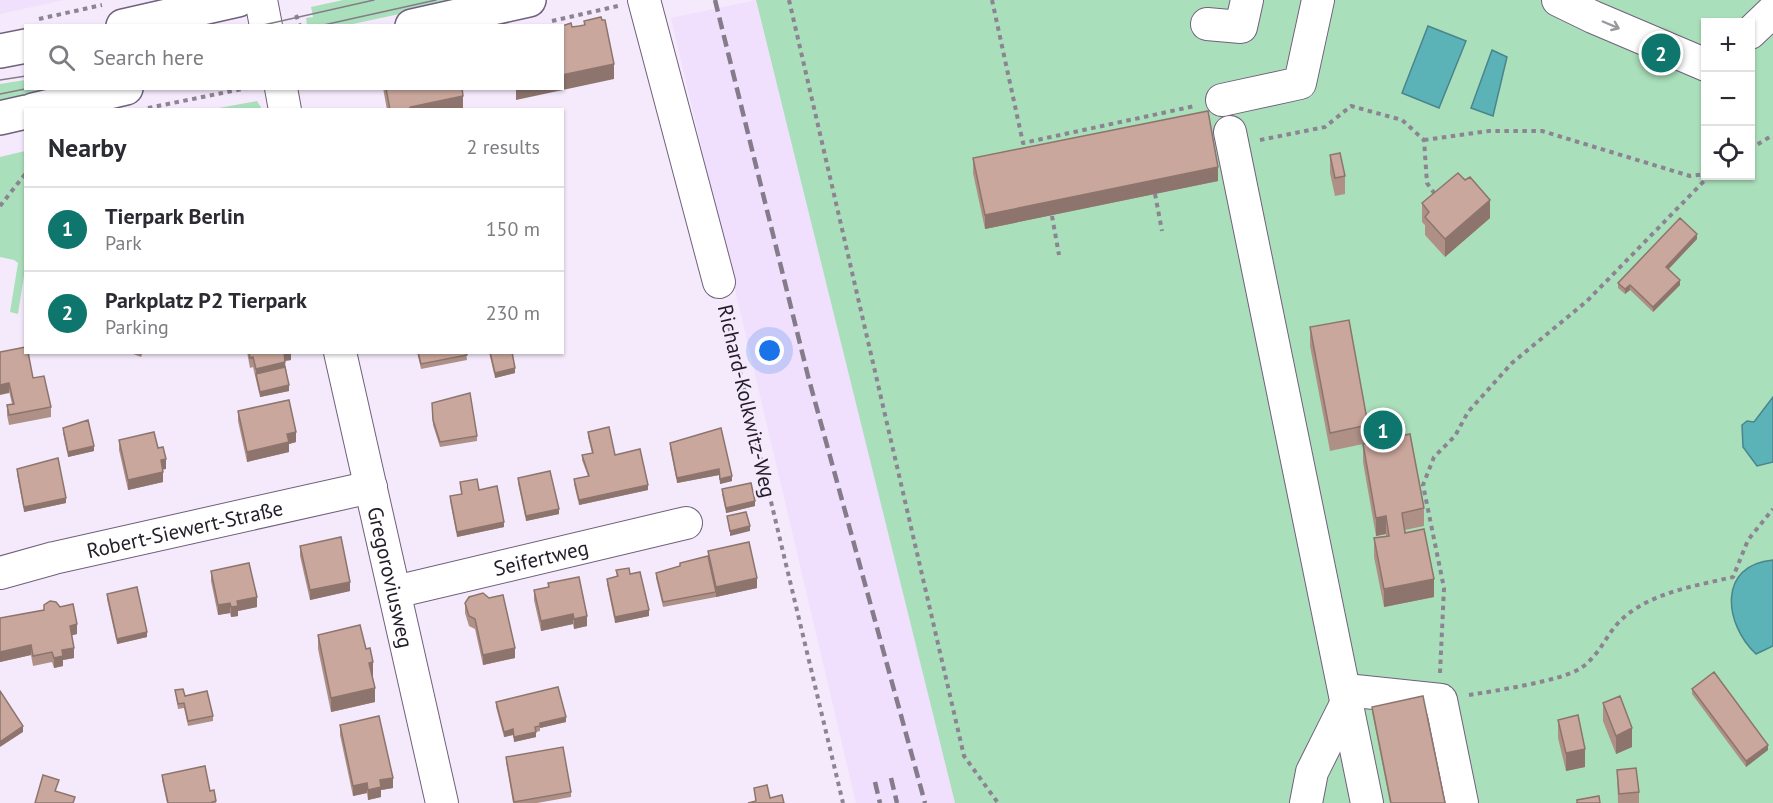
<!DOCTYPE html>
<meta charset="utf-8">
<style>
:root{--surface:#fff;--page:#f2f2f3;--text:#2b2b33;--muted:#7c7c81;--line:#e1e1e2;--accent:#0f766e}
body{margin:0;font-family:"PT Sans",sans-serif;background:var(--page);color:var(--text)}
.controls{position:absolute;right:18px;top:18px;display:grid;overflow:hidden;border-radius:0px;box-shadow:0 2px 4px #0004}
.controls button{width:54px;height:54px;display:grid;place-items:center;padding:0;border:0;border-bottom:2px solid var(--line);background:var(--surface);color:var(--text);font:30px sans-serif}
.you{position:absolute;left:770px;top:351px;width:21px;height:21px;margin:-15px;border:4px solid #fff;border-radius:50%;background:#1a73e8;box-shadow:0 0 0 9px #1a73e833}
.badge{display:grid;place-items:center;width:39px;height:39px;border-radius:50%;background:var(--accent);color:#fff;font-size:20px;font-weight:700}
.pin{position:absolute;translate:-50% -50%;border:3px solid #fff;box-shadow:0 2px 6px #0006}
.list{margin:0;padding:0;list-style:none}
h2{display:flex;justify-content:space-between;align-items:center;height:78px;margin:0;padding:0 24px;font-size:26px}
h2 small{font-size:20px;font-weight:400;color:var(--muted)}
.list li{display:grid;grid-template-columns:39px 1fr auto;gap:18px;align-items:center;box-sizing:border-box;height:84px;padding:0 24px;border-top:2px solid var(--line)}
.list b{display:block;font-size:22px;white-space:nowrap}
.list p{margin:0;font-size:20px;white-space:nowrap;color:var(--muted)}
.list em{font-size:20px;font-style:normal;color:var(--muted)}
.icon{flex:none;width:33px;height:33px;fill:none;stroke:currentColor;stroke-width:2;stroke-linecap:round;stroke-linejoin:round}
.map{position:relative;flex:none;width:1773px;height:803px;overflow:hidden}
.search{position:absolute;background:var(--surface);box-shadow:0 2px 4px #0004;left:24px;top:24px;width:540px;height:66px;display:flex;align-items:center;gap:15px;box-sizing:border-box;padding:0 21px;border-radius:0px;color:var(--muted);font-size:22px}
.panel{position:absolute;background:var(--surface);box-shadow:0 2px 4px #0004;left:24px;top:108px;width:540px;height:246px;border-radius:0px}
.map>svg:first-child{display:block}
.built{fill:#f0dffd}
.green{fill:#aadfbb;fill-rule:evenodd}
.water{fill:#5bb2b7;stroke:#4a858c;stroke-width:1.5}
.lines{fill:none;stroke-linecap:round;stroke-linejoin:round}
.minor-casing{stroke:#70607b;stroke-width:34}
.major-casing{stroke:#70607b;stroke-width:36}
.path{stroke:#8c8492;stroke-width:4;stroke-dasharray:4.5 4.5;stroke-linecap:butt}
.minor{stroke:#fff;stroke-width:32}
.major{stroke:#fff;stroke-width:33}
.tram{stroke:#847c8a;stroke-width:1.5}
.rail{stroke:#847c8a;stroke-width:4.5;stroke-dasharray:12 6;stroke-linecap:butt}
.wall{fill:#ae9087}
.shaded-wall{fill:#8d756e}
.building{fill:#caa79d;stroke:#8d756e;stroke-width:1.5}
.oneway{stroke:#9c999e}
.labels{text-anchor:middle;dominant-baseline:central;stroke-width:4.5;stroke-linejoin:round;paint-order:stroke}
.street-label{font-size:21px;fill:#231d28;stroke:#f4eafc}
</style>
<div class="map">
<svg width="1773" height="803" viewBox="0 0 1773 803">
<rect width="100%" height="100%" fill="#f4eafc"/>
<path class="built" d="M0 0H63L0 14Z
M756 0 948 774 955 803H856L671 18Z"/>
<path class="green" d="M343 0H465L348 25H307L306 18 313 17 311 7Z
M756 0H1773V803H955ZM1706 22H1750V176H1706Z
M25 80 26 88 67 89 0 105V84Z
M257 101 262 109H213Z
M25 151V269L18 314 10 312 18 263 14 260 0 257V157Z"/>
<path class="water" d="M1428 26 1466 41 1439 108 1402 93Z
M1492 50 1507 57 1493 116 1471 108Z
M1773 397V462L1757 466 1743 447 1742 425 1747 421 1754 422Z
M1773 560V646L1756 654C1724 624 1717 565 1773 560Z"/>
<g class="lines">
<g class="minor-casing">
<g id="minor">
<path d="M261 0 266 26"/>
<path d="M644 0 719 282"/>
<path d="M1558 0 1593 17 1706 65"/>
<path d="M1207 24 1241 27 1247 0"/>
<path d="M1750 33 1773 11"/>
<path d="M281 88 285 110"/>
<path d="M1222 100 1300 83 1318 0"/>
<path d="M1230 132 1367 803"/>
<path id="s1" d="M340 352 442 803"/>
<path id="s2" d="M0 573 54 558 371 487"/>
<path id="s3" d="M395 592 686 523"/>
<path d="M1346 690 1441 700 1462 803"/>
<path d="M1306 803 1312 772 1348 700"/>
</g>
</g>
<g class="major-casing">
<path id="major" d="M123 26 238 0
M412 26 529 0
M0 51 26 46
M33 110 126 88
M0 118 26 112"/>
</g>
<path class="path" d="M789 0 964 756 998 803
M992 0 1023 143 1195 106
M296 15 300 26
M39 19 102 5
M552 21 618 6
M148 108 247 88
M1260 140 1325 127 1351 106 1402 120 1424 140 1427 183 1437 197
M1424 140 1489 131H1542L1690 176 1706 174
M1750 149 1773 135
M1155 194 1162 231
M0 206 26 173
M1052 216 1059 255
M725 309 843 803
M1440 673 1444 588 1423 485 1434 457 1455 436 1468 412 1512 363 1587 301 1709 176
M1469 695C1493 691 1562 681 1581 668 1601 654 1606 634 1622 619 1652 592 1695 586 1733 577L1748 540 1773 509"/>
<use href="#minor" class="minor"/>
<use href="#major" class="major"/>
<path class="tram" d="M259 26 374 0
M319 26 436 0
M0 80 26 76
M0 94 30 88"/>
<path class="rail" d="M715 0 808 376 925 803
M891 778 897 803
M875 782 880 803"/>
</g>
<path class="wall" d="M383 88H462L463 110H387Z
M1330 155 1345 176V194L1335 196 1330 173Z
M973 158 1218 181 985 229 973 173Z
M1422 203 1490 218 1445 257 1425 235V225L1422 222Z
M1697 239 1668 269 1680 285 1653 312 1630 290 1625 294 1618 288V283Z
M1310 327 1368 425V443L1424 508V526L1405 530 1434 597 1384 607 1374 557V538L1386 536V534L1376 536 1363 462V444L1330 451 1310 346Z
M0 352 33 378 51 407V417L9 425 7 415V405L12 404Z
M128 352H143L141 357Z
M247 352H291V360L285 361 289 391 260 397 253 367 250 368Z
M417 352H466L467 360 421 369Z
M489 352H512L515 373 495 378Z
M432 403 477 436V441L440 447 433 425Z
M238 411 296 442 289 444V452L247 462 238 421Z
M63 428 94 451 68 457 63 433Z
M721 428 732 481 720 484 719 475 677 483 670 448V443Z
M588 432 615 455 648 490 579 505 574 484V479L588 476 582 460V455L592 453 588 437Z
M119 440 158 448 166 469H163V482L128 490 119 450Z
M17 469 66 503 24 512 17 474Z
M518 478 559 514 526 521 518 483Z
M460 482 504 527 457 537 450 501V496L461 494Z
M722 489 755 506 726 513 722 494Z
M300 546 350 591 310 600 300 556Z
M708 551 757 588 716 597 663 607 656 578V573L680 566V563L708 556Z
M616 570 630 574 649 616 615 623 607 584V579L617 577Z
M211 571 257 607 238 611V616L231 617 230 613 218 615 211 581Z
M548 583 587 626 574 629 573 624 541 631 534 600V590L548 587Z
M107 594 147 637 117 644 107 599Z
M465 603 515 658 483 665 475 629 469 626 465 613Z
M44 610 77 634 72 635 74 658 63 660V666L54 668 52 662 33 666 31 655 0 662V618Z
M318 635 373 676H372L375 702 331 712 318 649Z
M1692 689 1768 750 1746 767 1692 694Z
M175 690 213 716V721L188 726 184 708 178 709Z
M496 702 566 722 540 728V731L536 732V737L514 742 513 735 504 737 496 707Z
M1603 703 1632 747 1616 754 1603 721Z
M1372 707 1445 803H1390L1372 712Z
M1558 720 1585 767 1566 771 1558 738Z
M340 725 393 788 381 790V797L368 800 367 793 353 796 340 735Z
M506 757 571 792V797L537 803H513L506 762Z
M1617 770 1639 792V803H1618Z
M162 775 210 791 216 801V803H167L162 780Z"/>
<path class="shaded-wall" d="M614 64V79L516 100V88H562V75Z
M463 96V110H410V107Z
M1218 167V181L985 229V215Z
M1490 200V218L1445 257V239Z
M1697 234V239L1666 272V267Z
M1680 280V285L1653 312V307Z
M1630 285V290L1625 294V289Z
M283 352H291V360L283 361Z
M285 362V372L256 374V379V369Z
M515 368V373L495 378V373Z
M9 383V393L0 395V385Z
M289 385V391L260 397V392Z
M296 432V442L289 444V452L247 462V452L287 434Z
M94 446V451L68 457V452Z
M166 459V469L161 470V460Z
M719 469V475L677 483V478Z
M163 472V482L128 490V480Z
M732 476V481L720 484V479Z
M648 485V490L579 505V500Z
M66 498V503L24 512V507Z
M755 501V506L726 513V508Z
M559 509V514L526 521V516Z
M1386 516V534L1376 536V518Z
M504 522V527L457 537V532Z
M750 526V531L730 536V531Z
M757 578V588L716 597V587Z
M1434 579V597L1384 607V589Z
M350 582V591L310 600V590Z
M257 597V607L238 611V616L231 617V607L237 601Z
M230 603V613L218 615V605Z
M649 610V616L615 623V617Z
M573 614V624L541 631V621Z
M587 616V626L574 629V619Z
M77 624V634L70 636V626Z
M147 632V637L117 644V639Z
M31 645V655L0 662V652Z
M74 648V658L63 660V666L54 668V658L62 650Z
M515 648V658L483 665V655Z
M373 662V676L369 677V663Z
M375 688V702L331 712V698Z
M566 717V722L540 728V723Z
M23 726V732L0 747V742Z
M1632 728V747L1616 754V736Z
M513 729V735L504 737V732Z
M536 732V737L514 742V737Z
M1768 745V750L1746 767V761Z
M1585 749V767L1566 771V753Z
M393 778V788L381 790V797L368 800V790L380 780Z
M367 783V793L353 796V786Z"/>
<path class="building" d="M601 17 602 20H605L614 64 562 75V26L571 23 572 27 579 26 585 25 584 21Z
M386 88H462L463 96 410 107V110H390Z
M1208 111 1218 167 985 215 973 158Z
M1340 153 1345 176 1335 178 1330 155Z
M1458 173 1465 180 1470 177 1490 200 1445 239 1425 217 1429 212 1422 203Z
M1680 218 1697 234 1666 267 1680 280 1653 307 1630 285 1625 289 1618 283Z
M1349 320 1368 425 1330 433 1310 327Z
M26 347V352H28L33 378 44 376 51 407 9 415 7 405 14 404 9 383 0 385V352Z
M249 352H284L285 362 256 369 253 357 250 358Z
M418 352H466L467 355 421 364Z
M490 352H512L515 368 495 373Z
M285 367 289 385 260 392 256 374Z
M470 393 477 436 440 442 433 420 432 403Z
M289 400 296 432 287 434 289 442 247 452 238 411Z
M88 420 94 446 68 452 63 428Z
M609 427 615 455 640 449 648 485 579 500 574 479 589 476 582 455 593 453 588 432Z
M721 428 732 476 720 479 719 469 677 478 670 443Z
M154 432 158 448 163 447 166 459 161 460 163 472 128 480 119 440Z
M1410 434 1424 508 1402 513 1405 533 1424 529 1434 579 1384 589 1374 538 1389 536 1386 516 1376 518 1363 444Z
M58 458 66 498 24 507 17 469Z
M550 471 559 509 526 516 518 478Z
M477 479 479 490 497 486 504 522 457 532 450 496 462 494 460 482Z
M751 483 755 501 726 508 722 489Z
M746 512 750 526 730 531 727 516Z
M341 537 350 582 310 590 300 546Z
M749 542 757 578 716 587 708 551Z
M708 556 716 592 663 602 656 573 680 566V563Z
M249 563 257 597 237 601 238 606 231 607 230 603 218 605 211 571Z
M629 568 630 574 640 572 649 610 615 617 607 579 618 576 616 570Z
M579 577 587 616 574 619 573 614 541 621 534 590 549 587 548 583Z
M137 587 147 632 117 639 107 594Z
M483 593 489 598 503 595 515 648 483 655 475 619 469 616 465 603 469 597Z
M50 601 56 602 60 607 73 604 77 624 70 626 74 648 62 650 63 656 54 658 52 652 33 656 31 645 0 652V618L44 610V605Z
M360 625 366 649 370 648 373 662 369 663 375 688 331 698 318 635Z
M1714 672 1768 745 1746 761 1692 689Z
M558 687 566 717 540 723V726L535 727 536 732 514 737 513 729 504 732 496 702Z
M183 689 185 696 207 691 213 716 188 721 184 703 178 704 175 690Z
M0 691 23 726 0 742Z
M1423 696 1445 803H1391L1372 707Z
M1620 696 1632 728 1616 736 1603 703Z
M1578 715 1585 749 1566 753 1558 720Z
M379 716 393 778 380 780 381 787 368 790 367 783 353 786 340 725Z
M563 747 571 792 514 802 506 757Z
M205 766 210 791 214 790 216 801 212 802V803H168L162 775Z
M1636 768 1639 792 1619 794 1617 770Z
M43 775 59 780 55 791 75 797 73 803H35Z
M767 785 770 798 782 795 784 803H748L756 801 754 788Z
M1599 796 1600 803H1577V800Z"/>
<defs><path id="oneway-shaft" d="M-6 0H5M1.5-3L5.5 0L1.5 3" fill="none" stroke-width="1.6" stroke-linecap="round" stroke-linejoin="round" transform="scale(1.5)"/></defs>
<use class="oneway" href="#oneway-shaft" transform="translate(1611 25) rotate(23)"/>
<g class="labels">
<g class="street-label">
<text transform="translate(747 401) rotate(77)">Richard-Kolkwitz-Weg</text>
<text stroke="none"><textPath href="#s2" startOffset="190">Robert-Siewert-Straße</textPath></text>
<text stroke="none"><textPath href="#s3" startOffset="150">Seifertweg</textPath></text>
<text stroke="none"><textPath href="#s1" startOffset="231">Gregoroviusweg</textPath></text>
</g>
</g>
</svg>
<div class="controls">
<button>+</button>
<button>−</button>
<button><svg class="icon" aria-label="locate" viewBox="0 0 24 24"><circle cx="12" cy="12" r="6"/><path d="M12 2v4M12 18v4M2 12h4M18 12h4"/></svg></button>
</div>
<div class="you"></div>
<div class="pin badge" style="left:1383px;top:430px">1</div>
<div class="pin badge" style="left:1661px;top:53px">2</div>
<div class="search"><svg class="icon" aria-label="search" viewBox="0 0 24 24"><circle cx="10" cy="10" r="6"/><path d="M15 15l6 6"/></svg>Search here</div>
<section class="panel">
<h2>Nearby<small>2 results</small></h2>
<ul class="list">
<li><span class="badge">1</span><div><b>Tierpark Berlin</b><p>Park</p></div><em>150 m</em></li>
<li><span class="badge">2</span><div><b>Parkplatz P2 Tierpark</b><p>Parking</p></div><em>230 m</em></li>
</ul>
</section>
</div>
